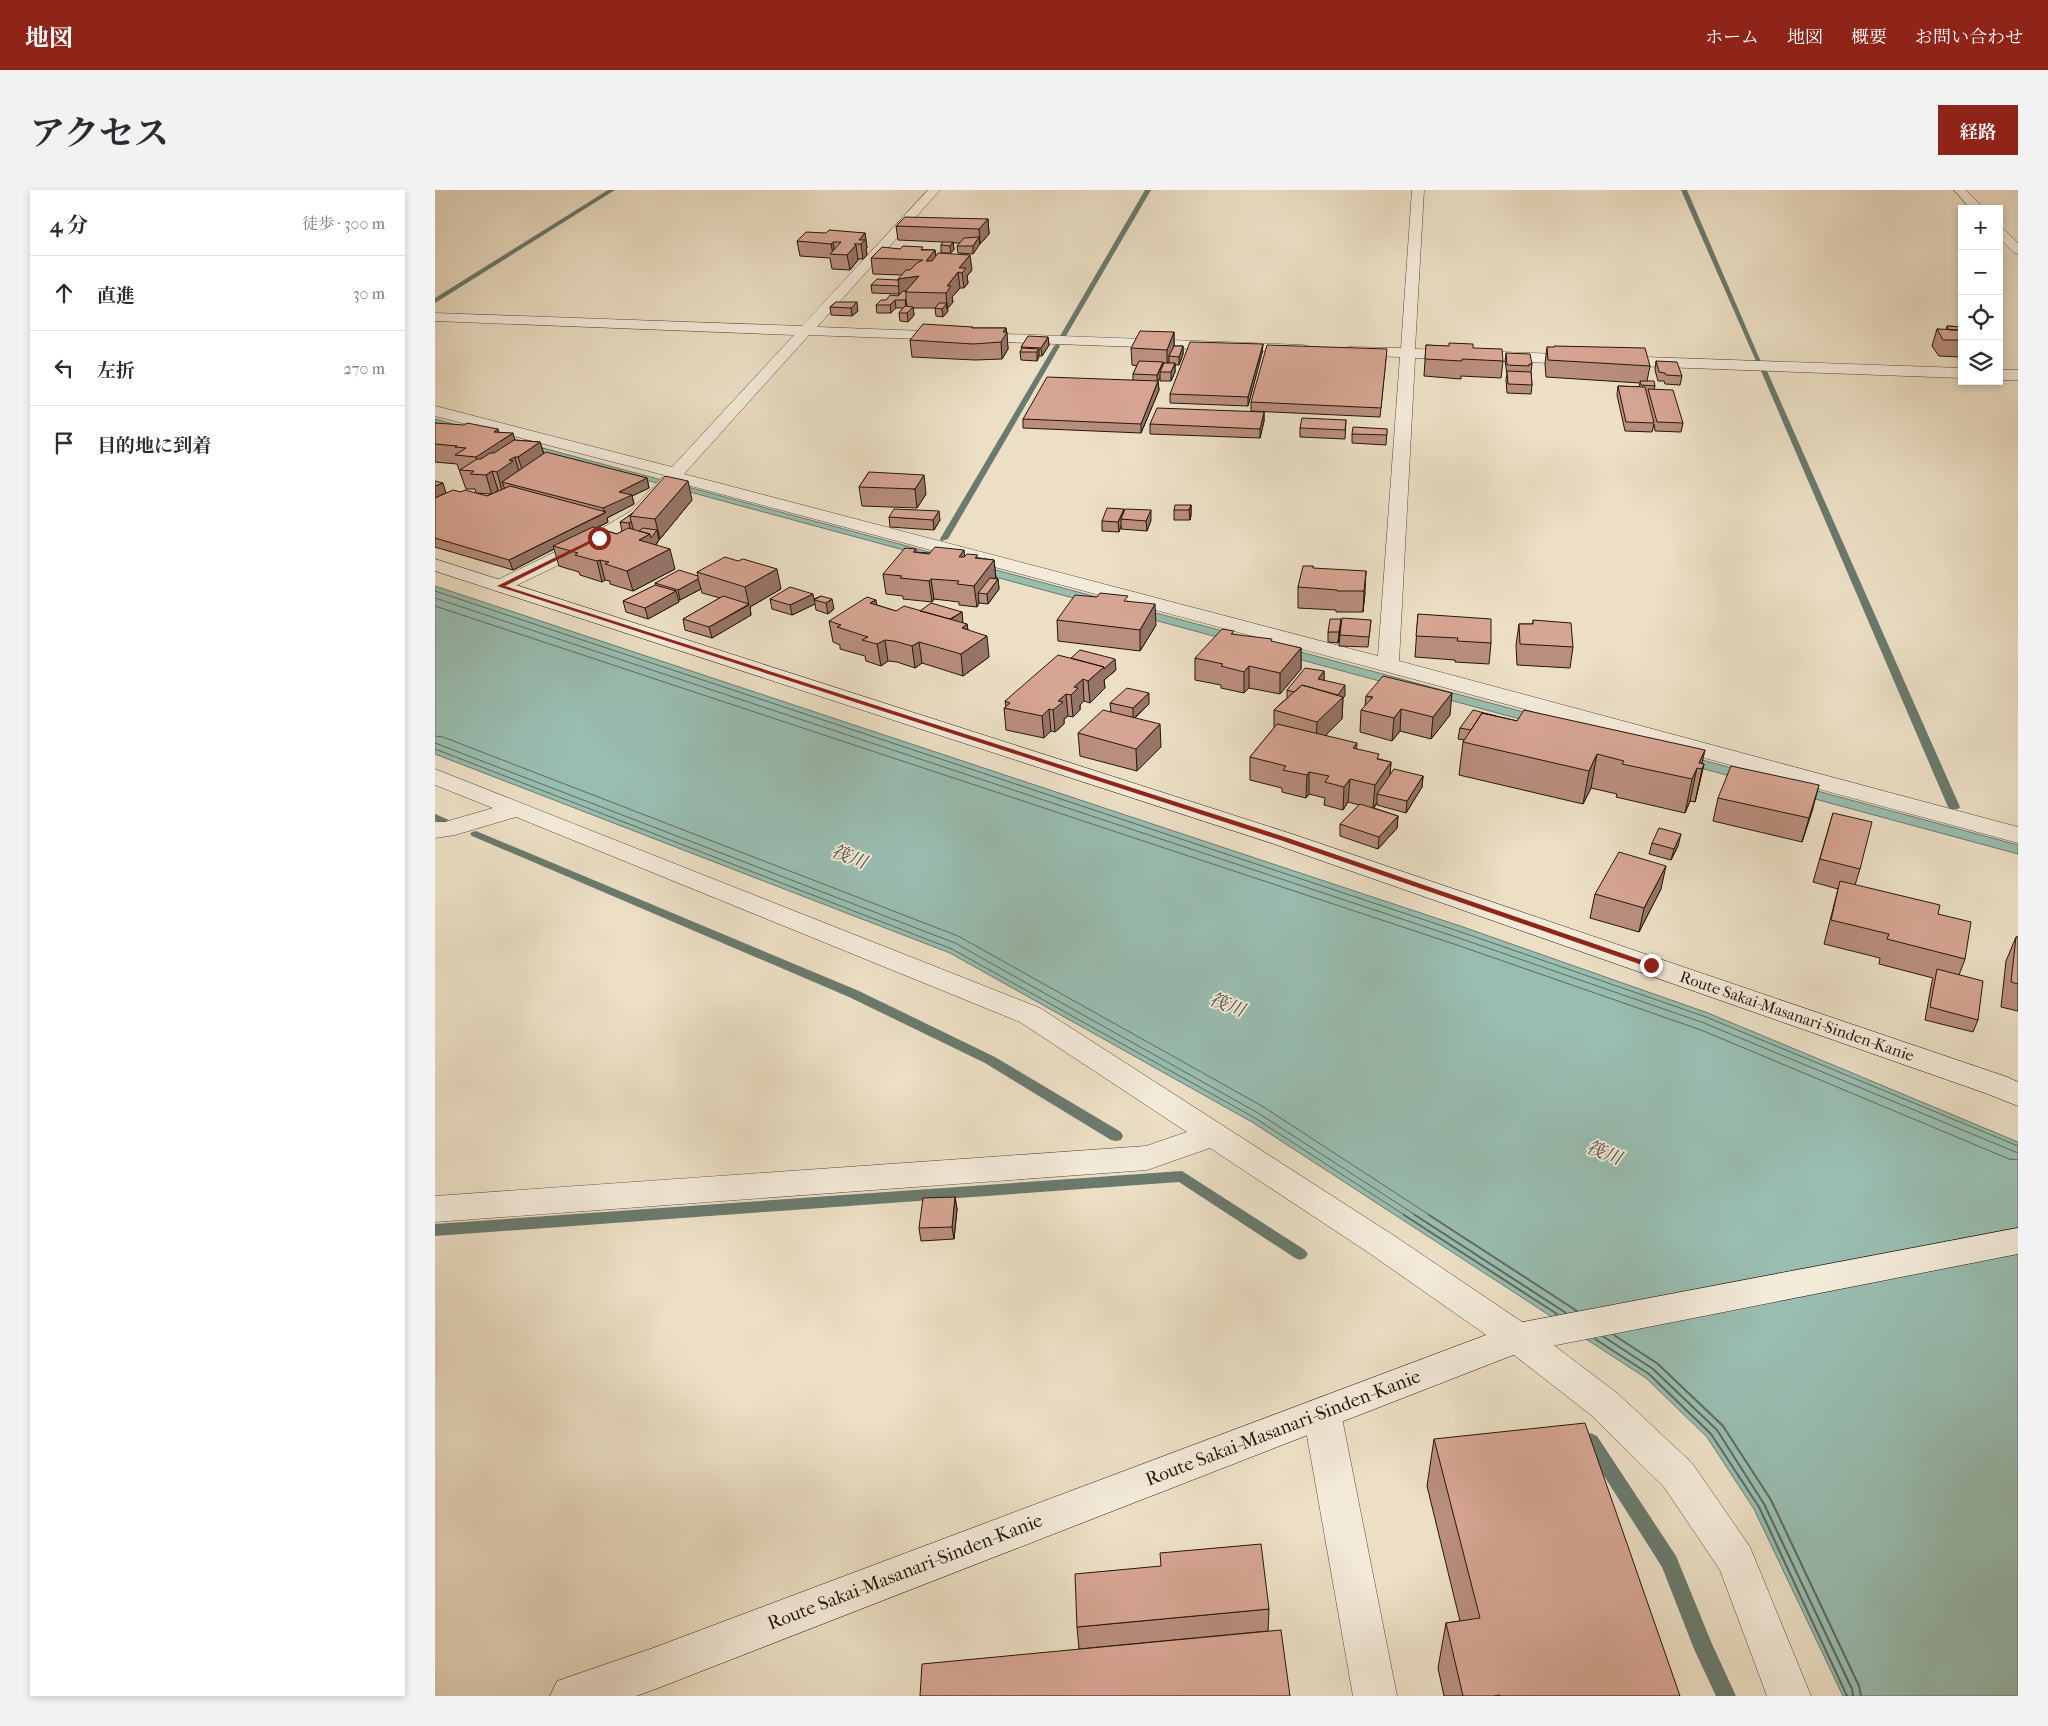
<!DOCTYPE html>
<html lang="ja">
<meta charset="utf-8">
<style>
:root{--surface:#fff;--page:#f2f2f3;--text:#2b2b33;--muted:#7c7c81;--line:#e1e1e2;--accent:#8f2418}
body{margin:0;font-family:"IM FELL French Canon","Noto Serif JP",serif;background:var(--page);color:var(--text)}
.controls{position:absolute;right:15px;top:15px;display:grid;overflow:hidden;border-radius:0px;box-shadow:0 2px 8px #0003}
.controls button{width:45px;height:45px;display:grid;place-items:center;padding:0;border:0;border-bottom:1px solid var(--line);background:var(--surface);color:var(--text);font:25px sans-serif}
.stop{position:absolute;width:15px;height:15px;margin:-11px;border:4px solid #8f2418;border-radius:50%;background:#fff}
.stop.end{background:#8f2418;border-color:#fff;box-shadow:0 1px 5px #0008}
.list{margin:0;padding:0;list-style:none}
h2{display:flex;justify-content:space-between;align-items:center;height:65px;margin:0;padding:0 20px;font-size:21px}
h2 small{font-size:16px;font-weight:400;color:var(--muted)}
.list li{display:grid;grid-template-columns:32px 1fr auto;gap:15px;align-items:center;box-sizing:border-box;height:75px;padding:0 20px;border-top:1px solid var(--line)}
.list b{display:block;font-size:19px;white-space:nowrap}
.list em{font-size:16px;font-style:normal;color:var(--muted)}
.icon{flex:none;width:28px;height:28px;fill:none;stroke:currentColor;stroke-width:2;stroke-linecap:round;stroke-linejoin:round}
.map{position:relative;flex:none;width:1583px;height:1506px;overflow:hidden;border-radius:0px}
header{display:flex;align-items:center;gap:30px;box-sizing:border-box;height:70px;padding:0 25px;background:var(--accent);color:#fff}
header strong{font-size:24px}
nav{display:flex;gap:28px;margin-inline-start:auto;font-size:18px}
.intro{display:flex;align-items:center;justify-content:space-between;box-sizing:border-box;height:120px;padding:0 30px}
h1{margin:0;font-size:35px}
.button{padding:12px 22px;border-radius:0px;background:var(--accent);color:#fff;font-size:18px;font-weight:700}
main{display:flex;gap:30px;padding:0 30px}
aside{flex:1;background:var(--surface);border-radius:0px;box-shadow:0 2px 8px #0003}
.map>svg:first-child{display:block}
.water{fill:#99bdb1;stroke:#6a7a6e}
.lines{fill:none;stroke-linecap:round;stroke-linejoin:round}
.shore-far1{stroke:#5e6a5e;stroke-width:1}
.shore{stroke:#5e6a5e;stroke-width:2}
.stream{fill:#6a7a6e;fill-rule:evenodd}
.minor-casing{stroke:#554839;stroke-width:1}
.tertiary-casing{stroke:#554839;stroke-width:1}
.secondary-casing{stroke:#23160a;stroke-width:1}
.minor{fill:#f3ead9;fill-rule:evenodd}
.tertiary{fill:#f3ead9;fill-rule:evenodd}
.secondary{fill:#f3ead9;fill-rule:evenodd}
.wall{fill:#b98e7e;stroke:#23160a}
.shaded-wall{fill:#967467;stroke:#23160a}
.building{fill:#d7a593;stroke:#23160a}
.route{fill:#8f2418}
.labels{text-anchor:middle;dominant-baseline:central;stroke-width:4;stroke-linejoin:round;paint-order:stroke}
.street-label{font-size:16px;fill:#23160a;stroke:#f3ead9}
.water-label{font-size:18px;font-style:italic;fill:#4c5044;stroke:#f3ead9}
.near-street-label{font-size:19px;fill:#23160a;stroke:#f3ead9}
</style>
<header>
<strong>地図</strong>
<nav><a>ホーム</a><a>地図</a><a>概要</a><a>お問い合わせ</a></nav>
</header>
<div class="intro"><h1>アクセス</h1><a class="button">経路</a></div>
<main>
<aside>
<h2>4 分<small>徒歩 · 300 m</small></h2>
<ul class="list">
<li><svg class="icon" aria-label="ahead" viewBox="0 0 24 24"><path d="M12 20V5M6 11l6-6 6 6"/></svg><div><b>直進</b></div><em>30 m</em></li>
<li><svg class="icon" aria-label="left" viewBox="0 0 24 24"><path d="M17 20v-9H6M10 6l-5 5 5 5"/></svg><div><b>左折</b></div><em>270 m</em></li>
<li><svg class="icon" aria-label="arrive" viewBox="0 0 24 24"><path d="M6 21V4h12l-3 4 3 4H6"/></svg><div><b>目的地に到着</b></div></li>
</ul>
</aside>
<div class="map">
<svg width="1583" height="1506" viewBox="0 0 1583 1506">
<rect width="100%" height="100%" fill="#ecdfc5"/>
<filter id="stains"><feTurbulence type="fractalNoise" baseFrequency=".004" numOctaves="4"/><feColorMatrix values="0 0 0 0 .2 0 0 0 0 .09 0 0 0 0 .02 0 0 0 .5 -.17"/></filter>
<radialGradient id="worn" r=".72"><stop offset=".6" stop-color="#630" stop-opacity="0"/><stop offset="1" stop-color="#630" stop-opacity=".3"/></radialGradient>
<path class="water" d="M0 229 1583 655V664L483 366 469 360 0 233Z
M0 396 1028 737 1273 823 1583 952V1506H1408L1319 1319 1272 1247 1211 1188 817 932 515 763 0 564Z"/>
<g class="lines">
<path class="shore-far1" d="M0 401 1026 742 1271 827 1583 956
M0 408 1024 748 1269 833 1583 963
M0 416 1022 755 1266 840 1574 969 1583 970
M0 546 8 547 523 746 827 916 996 1026
M0 553 520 753 823 923 982 1026
M0 559 517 759 820 928 971 1026"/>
<path class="shore" d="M969 1025 1122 1124
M980 1025 1131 1123
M994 1025 1142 1121
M1179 1145 1223 1174 1288 1236 1336 1310 1424 1496 1426 1506
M1169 1147 1218 1179 1282 1240 1329 1314 1417 1499 1418 1506
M1160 1149 1214 1184 1276 1244 1324 1317 1412 1506"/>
<path class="stream" d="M173 0H180L0 113V108Z
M710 0H716L631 146 626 147 625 146Z
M1246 0H1252L1326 172 1321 171Z
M622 154 625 156 513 349 506 351 505 349 619 156Z
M1329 179 1332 181 1525 617 1523 619H1515L1513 617 1326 181Z
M0 624 14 630 8 633 0 631Z
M41 641 424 801 560 867 686 942 688 946 686 950 681 951 676 950 550 873 414 807 37 646 35 644 37 642Z
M747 981 870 1060 873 1064 870 1068 865 1070 860 1068 744 992 0 1046V1034Z
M1156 1243 1162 1246 1241 1366 1277 1454 1301 1506H1281L1259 1459 1227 1377 1150 1256 1147 1251 1150 1246Z"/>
<g class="minor-casing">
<path id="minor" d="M493 0H505L382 137 868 155 873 156 875 159 873 162 868 163 374 145 249 284 943 466 965 167 914 165 909 164 907 161 909 158 914 157 966 158 977 0H989L980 159 1527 178V188L980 168 964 471 1583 637V653L945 480 241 292 208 329 171 352 72 400 65 402 58 400 55 396 58 392 157 344 196 321 229 285 0 226V216L237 277 359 145 0 131V123L367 136Z
M1564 180H1583V190H1564Z
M0 579 605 818 958 1045 1096 1138 1182 1203 1257 1273 1315 1357 1376 1506H1332L1285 1380 1229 1297 1156 1225 1070 1158 934 1063 775 958 712 980 0 1032V1006L711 956 752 942 585 832 81 627 20 645 0 648V632H10L58 618 0 595Z"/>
</g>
<g class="tertiary-casing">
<path id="tertiary" d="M1519 0H1531L1549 19H1536Z
M1564 37 1568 38 1583 53V64L1579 63 1564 48Z
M887 1207 900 1212 906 1223 962 1506H918L868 1223 874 1212Z"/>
</g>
<g class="secondary-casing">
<path id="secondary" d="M0 369 857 644 1572 887 1583 892V916L1550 903 839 654 0 381Z
M1583 1038V1064L1086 1162 218 1500 201 1506H115L122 1491 218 1458 1083 1133Z"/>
</g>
<use href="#minor" class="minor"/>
<use href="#tertiary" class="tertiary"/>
<use href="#secondary" class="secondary"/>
</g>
<path class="wall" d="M553 29 554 44 545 54H544L538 64 523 63 522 56 525 53H518L519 60 516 63H506V55L508 52 463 50 461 36Z
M430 43 432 58 431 59 432 65 428 69H423V70L415 80 397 79 395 68 365 66 362 51Z
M465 59 500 60 501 66 537 80 532 86 533 93 529 98H525L517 107 518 112 512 119 513 121 508 127 501 126 500 118H478L479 125 473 132 465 131 464 123 468 118H461L456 123H442L441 115 463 106 464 104 437 103 436 95 463 90 467 85 438 84 436 68Z
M401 112 423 121 417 126 396 125 395 117Z
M1512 136 1527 137V170L1525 167 1504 166 1497 156 1502 139 1511 140Z
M538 138H571L573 159 567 169 540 170 477 167 475 150Z
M739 142V156H748V164L744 175H740V182L736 191H725V188L723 191 724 200 706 243 588 238V229L698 190V184L702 176 697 175 696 158Z
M613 147 614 155 607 166H604L602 171 586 170 585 162 587 159 586 157Z
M828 154 827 163 813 216 735 213V204Z
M991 155 1038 158 1068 171 1066 188 1026 186V189L989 186Z
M1112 157 1215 176 1212 191 1220 196 1219 199 1248 233 1246 242 1220 241 1219 234 1217 242 1190 241 1182 205 1183 196 1204 197 1205 193 1111 187 1110 174Z
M1071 163 1097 174 1096 182 1097 195 1096 204 1072 203 1071 190 1072 184 1070 171Z
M951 168 945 227 816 221V212Z
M1221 171 1247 186 1245 195 1230 194 1229 191H1223L1220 180Z
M829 222V231L825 248 715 244V234Z
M911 230 910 249 865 247V238Z
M0 233 63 242 79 250 105 252 109 264 212 288 214 298 197 306 199 314 172 328 173 332 162 338 182 344 187 341 185 332 198 323 257 310 225 349H224V350L221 355 240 379 198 401 175 394V391L170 390 167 392 145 385 144 382 124 376 119 359 78 380 0 357V308L26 302 52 306 56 304 41 303 40 299H31L22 274 0 272Z
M952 239 951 255 917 253V244Z
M434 282 491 304 482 318 427 316 424 297Z
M756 315V325L755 330H739V320Z
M689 319V322L716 330 712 341 686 339V336L684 342 667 341V331Z
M454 327 505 330 499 340 455 337Z
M481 359V362L530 366 559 370 561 388 563 389 564 399 553 414 544 413 542 417 524 415V412L499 409 497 412 468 409V406L451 404 448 384Z
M878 376V378L930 402 928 422H901V420L863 418V397Z
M262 382 346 399 315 417 316 425 277 448 250 440 248 429 285 408 267 403 266 399 245 410H243L244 412 213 429 191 422 188 411 221 395 220 393 263 386Z
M386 406 399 419 393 424 381 420 380 414 357 425 337 419 335 409H379Z
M693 411 721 435 705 461 623 451 622 430Z
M442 415 461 421H485L527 422V433L532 434 533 440 554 467 528 486 487 473 480 478 462 472 453 471 446 476 431 471 430 466 405 459V455L398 452 394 431Z
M983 424 1056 453 1054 474 1020 472V470L980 467Z
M936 430 933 457 904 456 905 445Z
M1098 430 1138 457 1135 478 1082 475 1081 455 1084 434H1098Z
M905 440 903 453 893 452V442Z
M799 445 866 458V479L845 504 814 498 809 503 786 498V495L760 490V468Z
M681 480 669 490 670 498 655 513 649 511 645 515V520L638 527 633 526 629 529V534L620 542 616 541 609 548 571 540 569 518 571 517 570 511Z
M889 481V491L910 506 908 508 907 529 890 545 944 569 956 572 955 586H988L987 597 971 623 942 615V613L939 618 963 626 962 638 943 659 905 646V634L924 615 913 612 908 620 889 615 890 608 874 604 871 608 847 602V598L815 590V567L839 538V520L852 508V500Z
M931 506 1015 525 996 549 965 541 957 551 925 542 926 520 930 516Z
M675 513 714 514 700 528 726 557 702 581 645 566 643 543 676 522Z
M1061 526 1269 574 1260 612 1255 611 1250 623 1181 607 1182 604 1156 598 1148 614 1024 585 1028 552 1029 550 1023 549 1025 538Z
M1283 608 1378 618 1367 652 1278 631Z
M1398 623 1425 679 1420 695 1503 724 1530 769 1524 785 1543 830 1538 842 1490 830 1497 791 1498 788 1444 774 1445 768 1389 754 1403 699 1378 692Z
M1217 653 1243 656 1236 670 1214 664Z
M1226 699 1204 742 1155 728 1160 704Z
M1581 747H1583V821L1566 817 1571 771Z
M520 1007 522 1019 519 1049 486 1051 484 1038Z
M999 1249 1245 1506H1009L1003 1478 1011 1433 1025 1431 992 1296Z
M834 1419 833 1441 644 1459 642 1437Z"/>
<path class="shaded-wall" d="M553 29 554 44 545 54 544 39Z
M430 43 432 58 431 59 432 65 428 69 426 54 424 50Z
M544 47 545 54 538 64V56Z
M398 52 400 64H398L396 54Z
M518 52 519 60 516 63 515 56Z
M421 55 423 70 415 80 412 65Z
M500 60 502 75 491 71Z
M535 65 537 80 532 86 533 93 529 98 527 83 524 78Z
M523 82 525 98 517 107 518 112 512 119 511 103 512 96Z
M484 86 470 102 464 104 463 89Z
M471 109 472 117 471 118 470 110Z
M460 110 461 118 456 123 455 115Z
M422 112 423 121 417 126 416 118Z
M512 113 513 121 508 127 507 119Z
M478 117 479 125 473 132 472 123Z
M571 138V143L572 142 573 159 567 169 566 152 568 142Z
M739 142V159L734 166V172L732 177V160Z
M613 147 614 155 607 166 606 158Z
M828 154 827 163 813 216V207Z
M748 156V164L744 175V167Z
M604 159V167L602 171V162Z
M728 172V181L725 182V188L723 191 724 200 706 243V234L722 194V185Z
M740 173V182L736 191V182Z
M829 222V231L825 248V239Z
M63 239 66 251 78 243 83 262 79 264 85 285 67 292 70 299 67 301 62 282 61 272 47 285 41 267 59 242Z
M105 252 111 271 89 286 83 267Z
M57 281 63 300 57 305 51 285Z
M489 285 491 304 482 318 480 299Z
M212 288 214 298 197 306 199 314 172 328 173 332 123 357 118 356 119 359 78 380 74 370 170 323 168 318 184 302Z
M253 291 257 310 225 349 220 329Z
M8 293 11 303 0 308V296Z
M756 315V325L755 330 754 320Z
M689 319V329H686V336L684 342 683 332Z
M716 320V330L712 341 711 331Z
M504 321 505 330 499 340 498 330Z
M196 331 199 341 196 343 194 333Z
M222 340 224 350 218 358 204 350Z
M235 359 240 379 198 401 192 381Z
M529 360 531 380 524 367Z
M165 370 170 390 167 392 162 371Z
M559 370 561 390 543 403 544 413 542 417 539 396Z
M342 379 346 399 315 417 316 425 277 448 274 437 314 415 310 397Z
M931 381 930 402 928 422 929 401Z
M263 389 266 399 245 410 243 400Z
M496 389 499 409 497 412 494 391Z
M563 389 564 399 553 414 552 404Z
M241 401 244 412 213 429 210 418Z
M378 404 380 414 357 425 355 415Z
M397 409 399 419 393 424 391 413Z
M441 410 444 431 435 413Z
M720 414 721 435 705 461V440Z
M527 422 528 432 508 446 507 435Z
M906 429 905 440 903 453 904 442Z
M532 434 535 455 527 438Z
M552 446 554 467 528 486 526 464Z
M450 450 453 471 446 476 442 454Z
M484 452 487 473 480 478 477 456Z
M866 458V479L845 504V483Z
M680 469 681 480 669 490 670 498 655 513 653 491 669 477Z
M814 476V498L809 503V482Z
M889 481V492L883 489Z
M648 489 649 511 645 515V520L638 527 636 505 639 497Z
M910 495V506L908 508 907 529 881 555 882 532Z
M714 503V514L698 529V518Z
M1017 503 1015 525 996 549 998 527Z
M631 504 633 526 629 529V534L620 542 618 520 623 511Z
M614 519 616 541 609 548 607 526Z
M966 519 965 541 957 551 959 528Z
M725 534 726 557 702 581 701 559Z
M922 553 920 575 918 558Z
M1270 560 1266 578 1264 573Z
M1162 564 1156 598 1148 614 1154 581Z
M956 572 954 595 942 604V613L938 618 940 595Z
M1269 574 1261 608 1260 612 1267 579Z
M1262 578 1255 611 1250 623 1257 589Z
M874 582V604L871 608 872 585Z
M988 586 987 597 971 623 972 611Z
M915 589 913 612 908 620 909 597Z
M1384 595 1378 618 1367 652 1374 628Z
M963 626 962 638 943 659 944 647Z
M1246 644 1243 656 1236 670 1239 659Z
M1231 676 1226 699 1204 742 1209 718Z
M520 1007 522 1019 519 1049 517 1037Z"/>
<path class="building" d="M470 27 553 29 544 39 461 36Z
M394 40 430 43 424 50H430L426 54H419L421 55 412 65 395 64 406 52H398L396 54 362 51 371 42 391 43Z
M544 47 538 56H522L529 48Z
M508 52H518L515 56 506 55Z
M468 56 488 57 486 60H500L491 71H497L503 63 535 65 524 78H531L527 83 523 82 512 96H516L511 103 470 102 484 86 463 89 471 80H475L482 73 488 70 436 68 447 57 465 59Z
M442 89 463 90 464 96 436 95Z
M468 101H471V109L470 110H460L455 115H441L446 110H451L455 105 463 106Z
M401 112H422L416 118 395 117Z
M504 113H512L507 119 500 118Z
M470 116 478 117 472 123H464Z
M488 134 538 137 537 138H571L568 142H572L566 152 538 154 475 150Z
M1512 136 1527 137V140H1514Z
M1502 139 1527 140V150H1508Z
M705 141 739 142 732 160 696 158Z
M593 146 613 147 606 158 586 157Z
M755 152 828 154 813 207 735 204Z
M1014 153 1038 154V158L1067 159 1068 171 1027 169V171L990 169 991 155 1014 156Z
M832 155 952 159 946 218 816 212Z
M739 156H748L744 167 734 166Z
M1119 156 1210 158 1215 176 1113 170 1112 157H1119Z
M587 158 604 159 602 162H585Z
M1071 163 1095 164 1097 174H1094V176L1072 175Z
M704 171 728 172 722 185 698 184Z
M1221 171 1242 172 1247 186 1231 185 1230 183 1224 182Z
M729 173H740L736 182H725Z
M1072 181 1096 182 1097 195 1073 194Z
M612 187 723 191 706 234 588 229Z
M1205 191H1219L1220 196 1206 195Z
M1183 196 1210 197 1219 233 1191 232Z
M1213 199 1238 200 1248 233 1222 232Z
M722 218 829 222 825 239 715 234Z
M867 228 911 230 910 240 865 238Z
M0 233 29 235 32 233 63 239 59 242 78 243 41 267 20 265 31 258 20 257 22 256 0 254Z
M918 237 952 239V245L917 244Z
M79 250 105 252 83 267H80L74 270 78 271 62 282 57 281 51 285 35 284 39 281 25 280 42 269H46L55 263H59Z
M111 262 212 288 184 302 197 305 168 318 67 292Z
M434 282 489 285 480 299 424 297Z
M230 286 253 291 220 329 195 326Z
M0 291 8 293 0 296Z
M75 296 171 322 74 370 0 348V308L18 300 26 302 30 300 52 306Z
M740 315H756L754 320H739Z
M672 318 689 319 683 332 667 331Z
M459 319 504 321 498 330 454 327Z
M690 319 716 320 711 331 686 329Z
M198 323 195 326 196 331 194 333 185 332Z
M158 337 182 344 193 338 215 344 204 350 235 359 192 381 170 374 174 372 165 370 162 371 140 365 143 363 118 356Z
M208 338 222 340 216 348 215 344 204 341Z
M500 357 529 360 524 367H529L532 364 543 365 540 368 559 370 539 396 522 394 524 391 496 389 494 391 465 388 467 386 448 384 470 358 481 359 478 362 494 364Z
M290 367 303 371 308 369 342 379 310 397 262 382Z
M868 376H878V378L931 381 929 401H902V400L863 397Z
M244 380 263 386V389L243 400 220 393Z
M555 388 563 389 552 404 543 403Z
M220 395 241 401 210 418 188 411Z
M355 397 378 404 355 415 335 409Z
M665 403 693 406 689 411 720 414 705 440 622 430 640 405 662 407Z
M288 406 314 414 274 437 248 429Z
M386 406 397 409 391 413 379 410Z
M432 407 441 410 435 413 461 421 469 416 532 434 527 438 552 446 526 464 484 452 477 456 459 451 450 450 442 454 427 450 433 447 402 437 406 435 394 431Z
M496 413 527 422 515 429 485 421Z
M983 424 1056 429V453L1022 451 1023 448 981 446Z
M907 428 936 430 934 447 905 445Z
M895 429H906L904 442H893Z
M1098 430 1136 433 1138 457 1085 454 1084 434H1098Z
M787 439 799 441 796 444 837 449 836 451 866 458 845 483 814 476 809 482 786 476 788 474 760 468Z
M645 460 680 469 669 479V477L636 468Z
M623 465 669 477 653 491 648 489 639 497 643 498 636 505 631 504 623 511 628 512 618 520 614 519 607 526 569 518 575 513 570 511Z
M870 478 889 481 883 489 910 495 903 505 867 495 859 502 852 500Z
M948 486 1017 503 998 527 966 519 959 528 926 520 938 507 931 506Z
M867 495 908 507 882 532 839 520Z
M692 498 714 503 698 518 675 513Z
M668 520 725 534 701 559 643 543Z
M1038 520 1061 526 1047 523 1036 540 1025 538Z
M1089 520 1270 560 1264 573 1269 574 1267 579 1262 578 1257 589 1187 574 1189 571 1162 564 1154 581 1028 552 1047 523 1082 531Z
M842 534 922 553 918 558 944 564 942 569 956 572 940 595 915 589 909 597 890 592 894 586 874 582 872 585 848 580 851 576 815 567Z
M1296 576 1384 595 1374 628 1283 608Z
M959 579 988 586 972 611 942 604Z
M925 614 963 626 944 647 905 634Z
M1398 623 1437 632 1425 679 1385 669Z
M1224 638 1246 644 1239 659 1217 653Z
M1184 662 1231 676 1209 718 1160 704Z
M1405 691 1505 715 1503 724 1536 732 1530 769 1452 749 1454 744 1396 730Z
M1581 747H1583V794L1576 792Z
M1502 779 1548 791 1543 830 1495 817Z
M520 1007 517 1037 484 1038 488 1008Z
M1150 1233 1245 1506H1065V1505L1058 1506H1028L1011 1433 1045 1428 999 1249Z
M826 1354 834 1419 642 1437 640 1384 726 1376 725 1363Z
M846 1440 855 1506H485L487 1474Z"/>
<path class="route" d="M162 347 166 348 70 396 850 647 1221 775 1213 777 845 650 62 396Z"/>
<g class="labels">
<g class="street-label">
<text transform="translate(1362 826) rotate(19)">Route Sakai-Masanari-Sinden-Kanie</text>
</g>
<g class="water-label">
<text transform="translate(414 667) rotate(21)">筏川</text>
<text transform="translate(792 815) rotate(21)">筏川</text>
<text transform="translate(1169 963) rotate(21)">筏川</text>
</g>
<g class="near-street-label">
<text transform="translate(848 1238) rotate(-21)">Route Sakai-Masanari-Sinden-Kanie</text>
<text transform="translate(470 1382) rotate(-21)">Route Sakai-Masanari-Sinden-Kanie</text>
</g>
</g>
<rect width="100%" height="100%" filter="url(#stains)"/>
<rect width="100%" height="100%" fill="url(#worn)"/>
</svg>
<div class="controls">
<button>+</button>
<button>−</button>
<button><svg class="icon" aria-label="locate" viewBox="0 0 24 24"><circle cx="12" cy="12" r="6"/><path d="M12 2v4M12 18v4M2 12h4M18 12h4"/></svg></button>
<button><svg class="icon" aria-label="layers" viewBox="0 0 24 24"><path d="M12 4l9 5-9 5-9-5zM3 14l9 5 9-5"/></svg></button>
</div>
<div class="stop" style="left:164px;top:348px"></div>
<div class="stop end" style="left:1216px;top:775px"></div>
</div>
</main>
